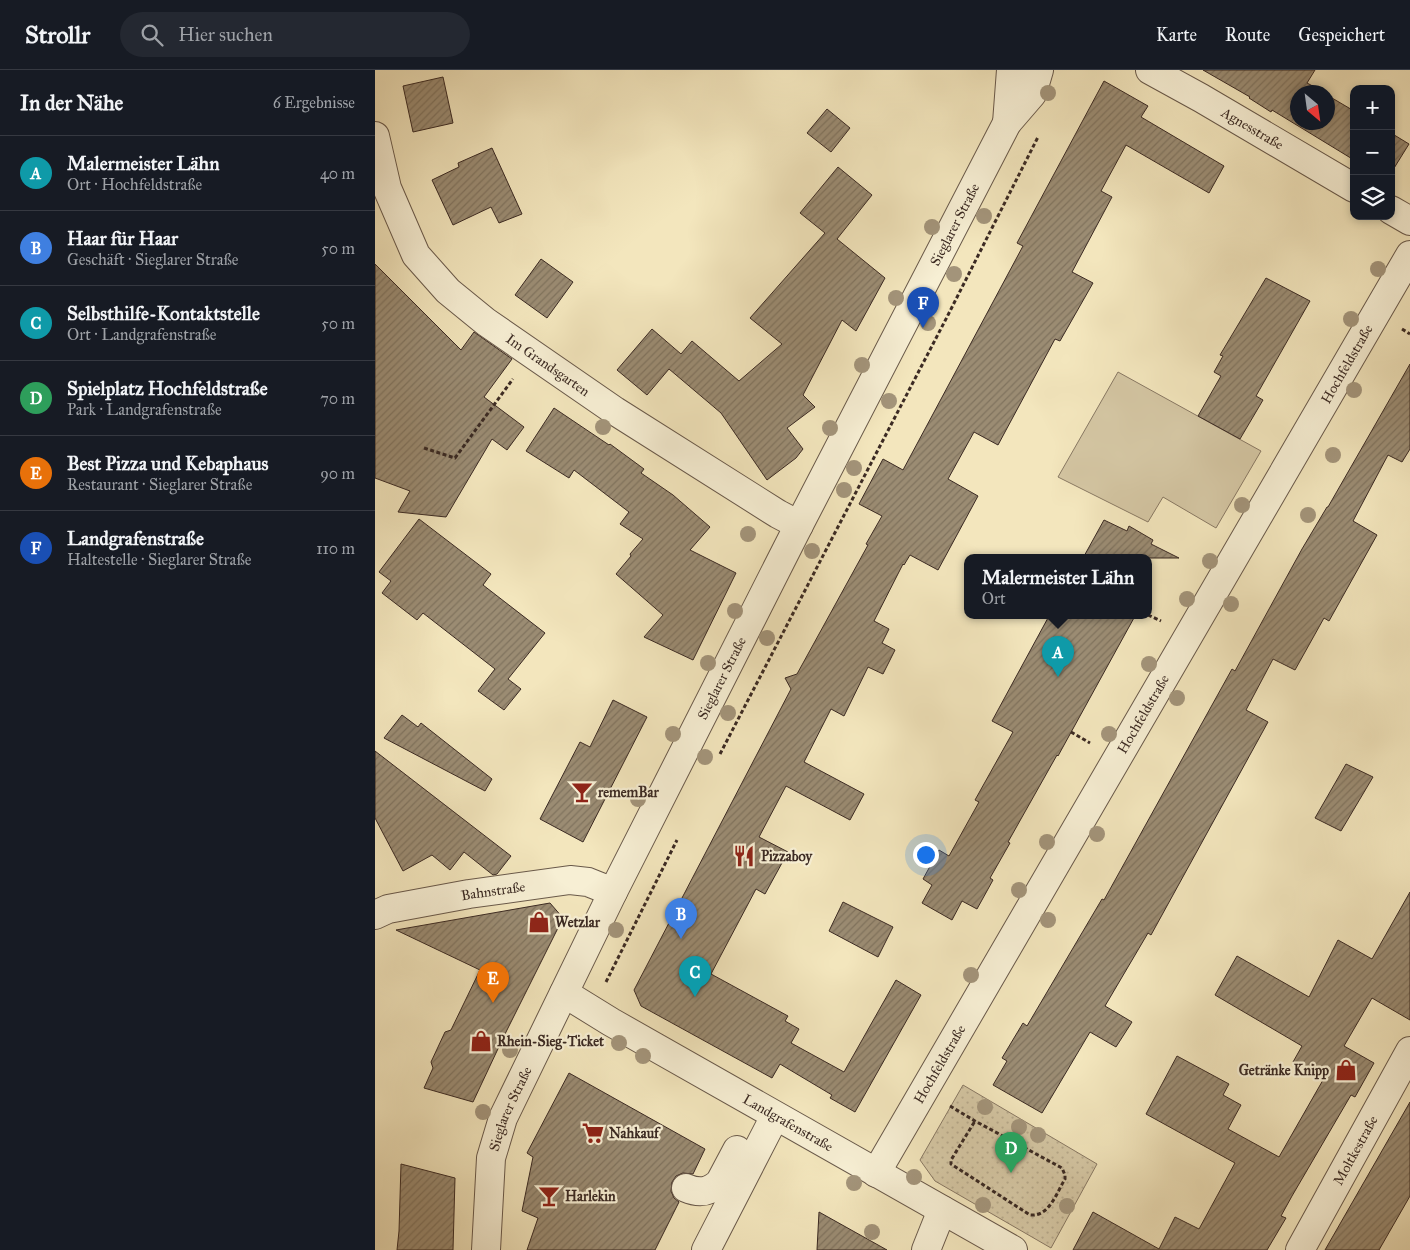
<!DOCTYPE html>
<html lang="de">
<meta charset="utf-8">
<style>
:root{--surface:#171b24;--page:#242831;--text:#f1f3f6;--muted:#9ea1a6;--line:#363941;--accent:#c59692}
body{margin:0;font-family:"IM FELL Great Primer",serif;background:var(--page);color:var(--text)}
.controls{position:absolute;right:15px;top:15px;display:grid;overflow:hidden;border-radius:10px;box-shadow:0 2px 8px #0003}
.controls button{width:45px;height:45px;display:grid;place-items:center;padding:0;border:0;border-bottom:1px solid var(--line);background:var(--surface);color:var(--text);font:25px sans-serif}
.compass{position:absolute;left:915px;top:15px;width:45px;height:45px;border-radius:50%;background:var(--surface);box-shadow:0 2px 8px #0003;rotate:151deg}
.you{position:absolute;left:550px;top:784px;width:18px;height:18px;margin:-12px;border:4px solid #fff;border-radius:50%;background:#1a73e8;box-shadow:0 0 0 8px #1a73e833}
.badge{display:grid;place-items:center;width:32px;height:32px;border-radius:50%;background:var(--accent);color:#fff;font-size:16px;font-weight:700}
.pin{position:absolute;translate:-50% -41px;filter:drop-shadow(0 1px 2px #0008)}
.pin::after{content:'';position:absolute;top:26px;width:18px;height:15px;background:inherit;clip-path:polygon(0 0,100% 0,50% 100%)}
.popup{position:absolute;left:589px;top:484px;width:188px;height:65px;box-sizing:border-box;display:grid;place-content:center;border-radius:10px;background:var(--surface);filter:drop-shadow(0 1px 4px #0005);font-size:16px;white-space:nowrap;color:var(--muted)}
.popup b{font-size:19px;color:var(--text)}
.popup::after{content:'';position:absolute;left:50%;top:100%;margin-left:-10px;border:10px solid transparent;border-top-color:var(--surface)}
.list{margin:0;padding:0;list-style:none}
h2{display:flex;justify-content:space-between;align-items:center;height:65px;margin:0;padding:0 20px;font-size:21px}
h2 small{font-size:16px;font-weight:400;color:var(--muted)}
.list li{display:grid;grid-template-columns:32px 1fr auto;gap:15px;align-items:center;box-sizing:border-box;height:75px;padding:0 20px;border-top:1px solid var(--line)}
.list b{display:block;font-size:19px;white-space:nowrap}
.list p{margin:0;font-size:16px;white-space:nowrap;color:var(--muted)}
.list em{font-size:16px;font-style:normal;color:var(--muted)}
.icon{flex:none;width:28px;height:28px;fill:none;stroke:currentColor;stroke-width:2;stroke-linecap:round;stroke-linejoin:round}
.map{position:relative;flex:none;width:1035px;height:1180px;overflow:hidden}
header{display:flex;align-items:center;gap:30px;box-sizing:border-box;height:70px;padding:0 25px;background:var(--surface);border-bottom:1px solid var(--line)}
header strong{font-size:24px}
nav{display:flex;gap:28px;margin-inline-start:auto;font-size:18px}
.search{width:350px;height:45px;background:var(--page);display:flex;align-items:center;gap:12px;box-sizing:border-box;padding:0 18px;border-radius:28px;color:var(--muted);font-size:19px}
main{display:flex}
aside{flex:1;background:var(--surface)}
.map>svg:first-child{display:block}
.park{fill:url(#park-dots);stroke:#887863}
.garden{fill:#d4c6a3;stroke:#887863}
.building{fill:url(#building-hatch);stroke:#3b2a23}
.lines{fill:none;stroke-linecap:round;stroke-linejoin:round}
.minor-casing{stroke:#69594a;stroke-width:30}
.path{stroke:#3b2a23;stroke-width:3;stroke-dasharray:4 2.5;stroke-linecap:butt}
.minor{stroke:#f7efd4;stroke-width:28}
.tree{fill:#a3947a}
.labels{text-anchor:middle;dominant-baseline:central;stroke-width:4.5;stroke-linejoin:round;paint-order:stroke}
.street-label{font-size:14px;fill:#3b2a23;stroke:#f7efd4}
.poi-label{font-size:14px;font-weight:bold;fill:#3b2a23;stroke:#f7efd4;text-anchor:start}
</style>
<header>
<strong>Strollr</strong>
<div class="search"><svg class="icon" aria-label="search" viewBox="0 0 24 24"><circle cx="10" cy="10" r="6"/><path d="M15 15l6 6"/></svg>Hier suchen</div>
<nav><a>Karte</a><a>Route</a><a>Gespeichert</a></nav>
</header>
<main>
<aside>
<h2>In der Nähe<small>6 Ergebnisse</small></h2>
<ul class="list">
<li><span class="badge" style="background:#0f9aa8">A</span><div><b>Malermeister Lähn</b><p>Ort · Hochfeldstraße</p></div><em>40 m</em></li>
<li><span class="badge" style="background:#3f7fe0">B</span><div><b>Haar für Haar</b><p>Geschäft · Sieglarer Straße</p></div><em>50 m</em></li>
<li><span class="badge" style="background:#0f9aa8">C</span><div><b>Selbsthilfe-Kontaktstelle</b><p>Ort · Landgrafenstraße</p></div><em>50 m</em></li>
<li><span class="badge" style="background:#2e9e5b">D</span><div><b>Spielplatz Hochfeldstraße</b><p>Park · Landgrafenstraße</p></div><em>70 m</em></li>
<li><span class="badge" style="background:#e8710a">E</span><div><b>Best Pizza und Kebaphaus</b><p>Restaurant · Sieglarer Straße</p></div><em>90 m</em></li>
<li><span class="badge" style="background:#1a4fb4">F</span><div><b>Landgrafenstraße</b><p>Haltestelle · Sieglarer Straße</p></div><em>110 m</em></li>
</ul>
</aside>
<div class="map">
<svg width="1035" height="1180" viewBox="0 0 1035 1180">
<defs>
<pattern id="park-dots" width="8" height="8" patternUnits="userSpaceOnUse" patternTransform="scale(1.25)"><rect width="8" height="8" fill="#d4c6a3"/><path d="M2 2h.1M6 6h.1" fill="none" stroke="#b7aa8c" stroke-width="1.8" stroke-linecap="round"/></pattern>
<pattern id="building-hatch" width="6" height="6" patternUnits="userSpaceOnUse" patternTransform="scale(1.25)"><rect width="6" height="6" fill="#9b8c73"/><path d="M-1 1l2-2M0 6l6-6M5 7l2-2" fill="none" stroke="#80735e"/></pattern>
</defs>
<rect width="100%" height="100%" fill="#f3e6bd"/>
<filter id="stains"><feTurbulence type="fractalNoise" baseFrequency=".004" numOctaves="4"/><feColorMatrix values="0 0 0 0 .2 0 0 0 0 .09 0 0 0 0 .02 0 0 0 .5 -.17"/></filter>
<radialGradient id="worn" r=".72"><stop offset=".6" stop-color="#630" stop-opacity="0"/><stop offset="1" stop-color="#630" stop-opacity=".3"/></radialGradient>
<path class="park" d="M588 1015 722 1094 676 1178 560 1111 545 1090Z"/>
<path class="garden" d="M743 302 886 381 841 458 788 427 773 452 683 407Z"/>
<path class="building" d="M828 0H940L932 13 949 22H922V52H952V25L979 41V90L897 40 896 42 874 28 875 27Z
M68 7 78 53 38 62 28 16Z
M729 11 773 36 766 47 849 96 834 123 751 75 726 121 737 127 697 202 718 213 685 271 680 269 623 375 599 362 573 409 603 426 563 500 535 485 529 495 528 494 499 551 514 559 507 573 520 580 508 604 493 597 469 646 456 639 429 692 489 724 475 750 411 716 384 767 413 782 390 824 381 819 336 904 413 946 410 951 424 959 416 973 469 1002 521 910 546 925 480 1042 455 1028 457 1025 405 994 397 1008 266 936 259 920 416 619 410 608 422 604 493 475 491 474 507 446 484 434 508 389 528 400 648 176 642 173Z
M452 39 475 58 456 82 432 63Z
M1016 63 1034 74 1016 103Z
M117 78 147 144 124 153 116 137 78 155 57 110 84 97 83 93Z
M463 97 497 125 462 169 510 208 481 261 467 250 428 325 440 337 412 358 428 379 421 388 392 410 346 343 294 299 272 325 242 300 277 259 306 284 317 271 364 311 407 274 375 248 450 163 425 143Z
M166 189 198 212 172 248 140 225Z
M0 194 86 280 99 262 137 289 109 327 149 357 132 380 117 369 71 447 23 442 35 421 0 408Z
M891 208 935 231 881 326 888 330 865 369 823 346 846 306 839 302 848 286 845 285Z
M1035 294V379L1027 392 1013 385 978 451 1002 465 954 551 949 548 920 600 898 589 871 640 893 652 776 865 773 863 730 936 757 952 741 977 715 962 667 1043 618 1015 632 991 627 988 648 953 652 956 727 829 729 830 857 599 860 601 927 479 952 437H953Z
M179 338 234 375 235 374 269 399 266 403 298 425 335 457 315 480 361 503 318 590 269 567 288 545 241 504 256 486 255 484 268 469 245 454 254 442 199 400 194 408 151 381Z
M44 449 116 504 108 515 170 563 133 609 146 619 129 640 103 621 120 599 48 543 42 550 7 523 16 511 4 502Z
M729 450 752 461 754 456 778 470 776 474 804 488H708Z
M674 546H760L683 686 682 685 633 772 635 773 615 808 618 810 602 839 587 831 577 850 547 833 557 815 548 809 564 780 574 786 604 732 600 730 638 662 617 651Z
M238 630 272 647 208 772 165 749 205 672 215 677Z
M27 645 43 657 46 653 117 709 110 721 9 668Z
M0 681 136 786 122 804 118 805 89 782 75 800 57 785 28 801 0 748Z
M971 694 998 707 966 761 940 748Z
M1035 822V950L997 928 969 976 999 993 980 1027 976 1025 917 1126 906 1146 911 1148 892 1180H698L718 1142 784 1179 800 1147 824 1159 860 1093 771 1044 802 986 854 1014 848 1025 866 1035 853 1059 904 1087 948 1010 918 992 927 976 840 925 862 886 934 927 963 870 997 889Z
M468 832 518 857 503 887 454 861Z
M175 833 188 848 129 966 98 1032 49 1018 58 998 56 992 70 962 76 960 105 900 21 860Z
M194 1003 330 1079 318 1104 308 1103 301 1106 297 1112 296 1121 299 1128 304 1132 280 1180H152L163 1148 147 1141 158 1087 152 1083Z
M1035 1032V1126L1004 1180H950Z
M26 1094 80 1108 78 1180H22L24 1161Z
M444 1142 512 1180H442Z"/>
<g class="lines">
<g class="minor-casing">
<g id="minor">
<path id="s1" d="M775 0 826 28 979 118"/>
<path d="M632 53 636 0"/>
<path id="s2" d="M0 66 12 118 41 185 73 221 111 252 240 341 403 444 424 455"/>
<path d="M1016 140 1035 151"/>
<path id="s3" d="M0 845 13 839 94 824 195 810 213 812 238 822"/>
<path id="s4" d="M189 923 236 952 638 1180"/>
<path id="s5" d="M501 1103 1035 185"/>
<path d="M311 1118C325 1124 335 1122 345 1112L362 1080"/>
<path id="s6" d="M111 1180 116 1088 128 1048 238 822 424 455 632 53 657 24 664 0"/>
<path d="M331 1180 400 1046"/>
<path d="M551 1180 567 1140"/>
<path id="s7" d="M925 1180 1035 981"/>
</g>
</g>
<path class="path" d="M1027 259 1035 264
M49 378 80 388 138 309
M773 545 786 551
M696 662 715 673
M345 684 572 247 663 67
M231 912 302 770
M575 1036 600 1051 687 1098 690 1105V1109C681 1124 674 1147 655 1145L576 1094V1090L600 1051"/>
<use href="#minor" class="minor"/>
</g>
<g class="tree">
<circle cx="673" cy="23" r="8"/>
<circle cx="609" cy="146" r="8"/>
<circle cx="557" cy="157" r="8"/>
<circle cx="1003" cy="199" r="8"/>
<circle cx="579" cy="204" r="8"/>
<circle cx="521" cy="228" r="8"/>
<circle cx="976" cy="249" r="8"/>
<circle cx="553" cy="253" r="8"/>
<circle cx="487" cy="295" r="8"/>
<circle cx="979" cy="320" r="8"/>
<circle cx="514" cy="331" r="8"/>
<circle cx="228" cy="357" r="8"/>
<circle cx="455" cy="358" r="8"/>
<circle cx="958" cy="385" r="8"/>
<circle cx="479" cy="398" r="8"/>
<circle cx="469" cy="420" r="8"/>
<circle cx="867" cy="435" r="8"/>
<circle cx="933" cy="445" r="8"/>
<circle cx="373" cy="464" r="8"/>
<circle cx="437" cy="481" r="8"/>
<circle cx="835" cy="491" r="8"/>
<circle cx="812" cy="529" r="8"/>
<circle cx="856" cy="534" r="8"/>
<circle cx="360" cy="541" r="8"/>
<circle cx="392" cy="568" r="8"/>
<circle cx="333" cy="593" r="8"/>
<circle cx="774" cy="594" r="8"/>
<circle cx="802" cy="628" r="8"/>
<circle cx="353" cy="643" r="8"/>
<circle cx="298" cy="664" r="8"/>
<circle cx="734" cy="664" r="8"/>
<circle cx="330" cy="687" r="8"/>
<circle cx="263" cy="729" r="8"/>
<circle cx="722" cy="764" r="8"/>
<circle cx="672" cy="772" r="8"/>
<circle cx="644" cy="820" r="8"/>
<circle cx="673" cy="850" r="8"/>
<circle cx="241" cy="860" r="8"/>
<circle cx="596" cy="905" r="8"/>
<circle cx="244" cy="973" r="8"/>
<circle cx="135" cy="980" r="8"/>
<circle cx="268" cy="986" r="8"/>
<circle cx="610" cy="1037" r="8"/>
<circle cx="108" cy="1042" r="8"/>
<circle cx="644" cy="1057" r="8"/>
<circle cx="663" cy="1065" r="8"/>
<circle cx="539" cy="1107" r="8"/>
<circle cx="479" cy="1113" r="8"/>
<circle cx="608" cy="1135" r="8"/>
<circle cx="692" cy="1136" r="8"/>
<circle cx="497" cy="1162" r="8"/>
</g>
<defs>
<g id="bar-bare" transform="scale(1.725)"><path d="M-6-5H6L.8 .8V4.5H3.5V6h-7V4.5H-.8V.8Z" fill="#8f2418" stroke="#f7efd4" stroke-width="2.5" paint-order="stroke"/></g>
<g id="restaurant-bare" transform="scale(1.725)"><path d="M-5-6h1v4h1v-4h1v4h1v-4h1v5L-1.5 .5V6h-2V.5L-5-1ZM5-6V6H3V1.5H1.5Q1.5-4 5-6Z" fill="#8f2418" stroke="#f7efd4" stroke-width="2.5" paint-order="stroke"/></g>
<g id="shop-bare" transform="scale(1.725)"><path d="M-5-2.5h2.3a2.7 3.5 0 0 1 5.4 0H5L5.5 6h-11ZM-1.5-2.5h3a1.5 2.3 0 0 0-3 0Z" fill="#8f2418" stroke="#f7efd4" stroke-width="2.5" paint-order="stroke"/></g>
<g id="supermarket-bare" transform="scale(1.725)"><path d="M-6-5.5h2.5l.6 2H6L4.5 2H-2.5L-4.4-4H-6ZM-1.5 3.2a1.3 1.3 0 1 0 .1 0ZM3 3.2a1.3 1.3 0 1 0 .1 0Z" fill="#8f2418" stroke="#f7efd4" stroke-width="2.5" paint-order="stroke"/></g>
</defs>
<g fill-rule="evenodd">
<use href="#bar-bare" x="207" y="722"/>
<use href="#restaurant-bare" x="369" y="786"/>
<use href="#shop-bare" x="164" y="852"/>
<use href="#shop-bare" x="106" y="971"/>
<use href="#shop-bare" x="971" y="1000"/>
<use href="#supermarket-bare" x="218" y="1063"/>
<use href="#bar-bare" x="174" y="1126"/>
</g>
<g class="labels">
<g class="street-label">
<text stroke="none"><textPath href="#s1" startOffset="118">Agnesstraße</textPath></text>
<text stroke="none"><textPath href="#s6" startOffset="1135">Sieglarer Straße</textPath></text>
<text stroke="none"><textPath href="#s5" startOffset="936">Hochfeldstraße</textPath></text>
<text stroke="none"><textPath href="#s2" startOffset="299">Im Grandsgarten</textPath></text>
<text stroke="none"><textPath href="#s6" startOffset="625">Sieglarer Straße</textPath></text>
<text stroke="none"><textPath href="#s5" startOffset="531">Hochfeldstraße</textPath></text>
<text stroke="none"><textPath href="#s3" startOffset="121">Bahnstraße</textPath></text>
<text stroke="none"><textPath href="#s5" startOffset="126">Hochfeldstraße</textPath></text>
<text stroke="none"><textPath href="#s6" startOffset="145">Sieglarer Straße</textPath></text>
<text stroke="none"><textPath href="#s4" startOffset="259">Landgrafenstraße</textPath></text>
<text stroke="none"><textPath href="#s7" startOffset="114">Moltkestraße</textPath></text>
</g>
<g class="poi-label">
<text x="223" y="722">rememBar</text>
<text x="386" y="786">Pizzaboy</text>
<text x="180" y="852">Wetzlar</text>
<text x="122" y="971">Rhein-Sieg-Ticket</text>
<text x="954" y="1000" text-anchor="end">Getränke Knipp</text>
<text x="234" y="1063">Nahkauf</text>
<text x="190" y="1126">Harlekin</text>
</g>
</g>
<rect width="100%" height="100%" filter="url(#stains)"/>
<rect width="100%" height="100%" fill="url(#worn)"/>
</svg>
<div class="controls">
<button>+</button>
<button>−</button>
<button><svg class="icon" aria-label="layers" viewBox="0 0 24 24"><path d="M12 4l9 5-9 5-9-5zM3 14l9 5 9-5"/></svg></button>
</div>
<svg class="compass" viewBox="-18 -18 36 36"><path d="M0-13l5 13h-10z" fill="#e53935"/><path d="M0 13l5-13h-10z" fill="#9ea1a6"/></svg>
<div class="you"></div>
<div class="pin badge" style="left:683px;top:607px;background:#0f9aa8">A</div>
<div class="popup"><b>Malermeister Lähn</b>Ort</div>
<div class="pin badge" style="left:306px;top:869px;background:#3f7fe0">B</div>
<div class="pin badge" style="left:320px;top:927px;background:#0f9aa8">C</div>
<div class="pin badge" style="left:636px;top:1103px;background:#2e9e5b">D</div>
<div class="pin badge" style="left:118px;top:933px;background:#e8710a">E</div>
<div class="pin badge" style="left:548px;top:258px;background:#1a4fb4">F</div>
</div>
</main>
